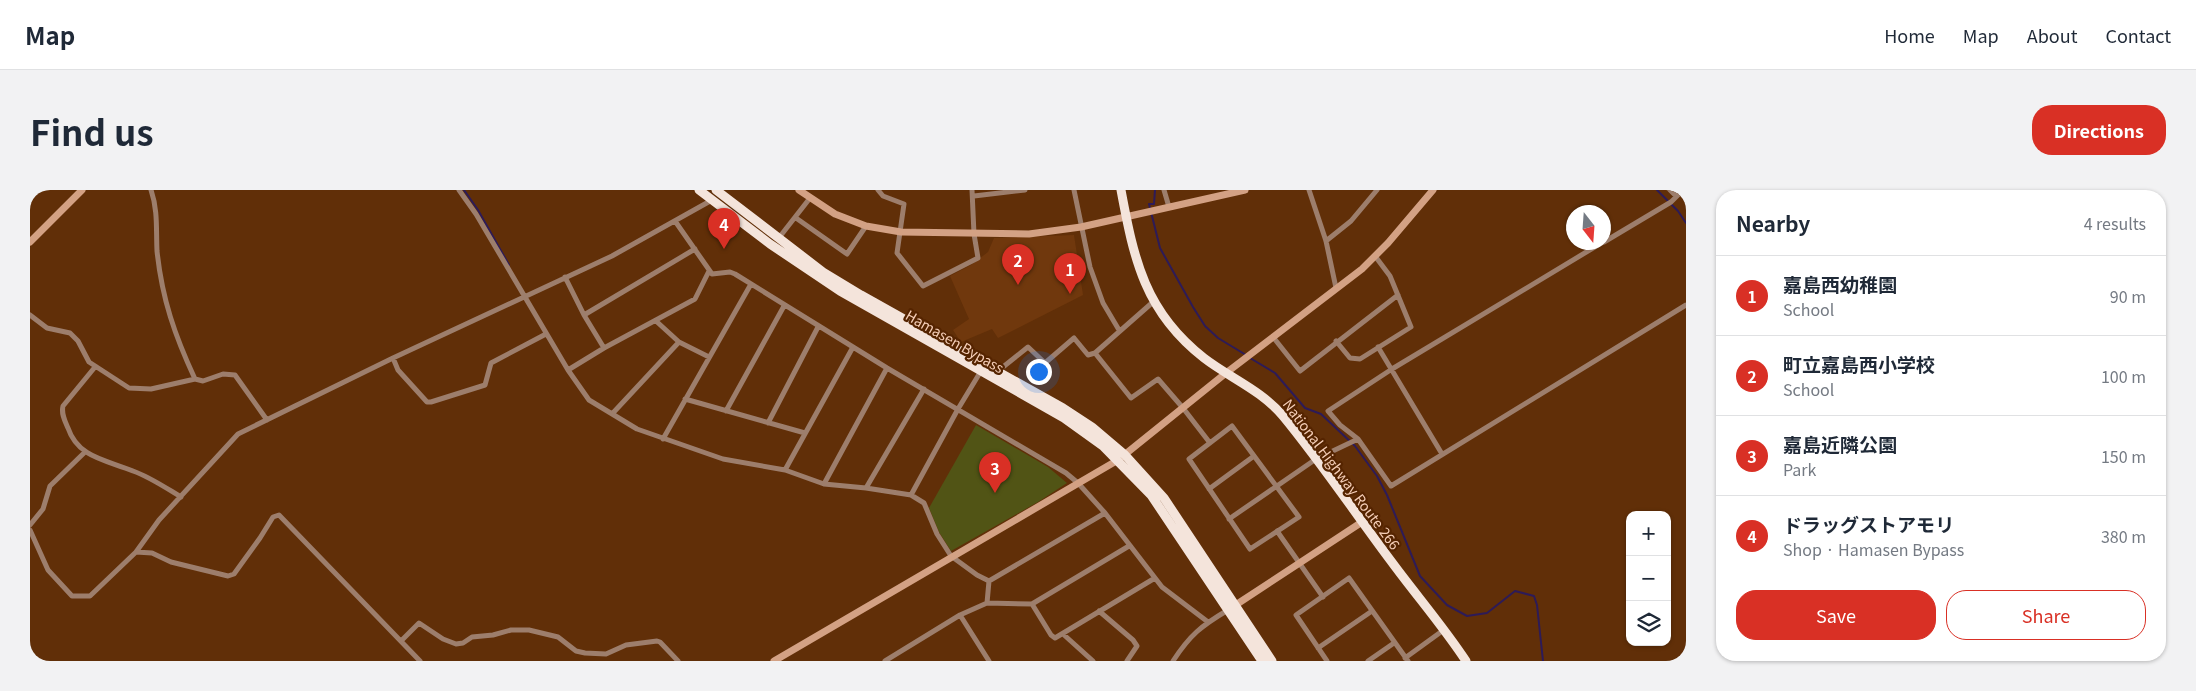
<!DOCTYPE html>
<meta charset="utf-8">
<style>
:root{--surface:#fff;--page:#f2f2f3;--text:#1f2937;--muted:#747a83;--line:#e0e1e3;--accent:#d93025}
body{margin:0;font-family:Georgia,"Noto Sans JP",serif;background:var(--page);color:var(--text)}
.controls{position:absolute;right:15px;bottom:15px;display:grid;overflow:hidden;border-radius:10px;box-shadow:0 1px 4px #0004}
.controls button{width:45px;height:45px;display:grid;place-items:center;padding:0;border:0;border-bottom:1px solid var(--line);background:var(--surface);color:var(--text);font:25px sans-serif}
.compass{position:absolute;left:1536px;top:15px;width:45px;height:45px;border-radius:50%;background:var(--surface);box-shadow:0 1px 4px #0004;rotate:163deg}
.you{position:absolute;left:1008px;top:181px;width:18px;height:18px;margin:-12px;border:4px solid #fff;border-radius:50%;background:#1a73e8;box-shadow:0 0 0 8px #1a73e833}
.badge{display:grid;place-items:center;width:32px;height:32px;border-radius:50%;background:var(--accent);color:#fff;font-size:16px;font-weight:700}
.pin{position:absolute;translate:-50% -41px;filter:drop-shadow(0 1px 2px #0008)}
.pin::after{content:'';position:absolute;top:26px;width:18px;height:15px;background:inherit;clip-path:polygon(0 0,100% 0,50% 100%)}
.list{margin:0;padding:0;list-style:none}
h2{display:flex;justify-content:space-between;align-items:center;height:65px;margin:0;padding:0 20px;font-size:21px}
h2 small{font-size:16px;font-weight:400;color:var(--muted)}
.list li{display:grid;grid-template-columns:32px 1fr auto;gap:15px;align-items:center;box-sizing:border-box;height:80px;padding:0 20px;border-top:1px solid var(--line)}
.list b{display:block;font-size:19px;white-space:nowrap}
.list p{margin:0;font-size:16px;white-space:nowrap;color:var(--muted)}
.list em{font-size:16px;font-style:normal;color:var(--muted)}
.actions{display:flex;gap:10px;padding:15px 20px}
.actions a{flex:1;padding:11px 0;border:1px solid var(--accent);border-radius:20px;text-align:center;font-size:18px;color:var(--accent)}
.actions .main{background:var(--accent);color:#fff}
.icon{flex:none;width:28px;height:28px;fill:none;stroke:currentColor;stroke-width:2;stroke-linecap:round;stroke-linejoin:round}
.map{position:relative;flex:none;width:1656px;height:471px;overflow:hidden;border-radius:20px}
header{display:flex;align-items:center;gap:30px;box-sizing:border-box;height:70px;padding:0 25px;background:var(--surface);border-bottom:1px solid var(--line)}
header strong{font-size:24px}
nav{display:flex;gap:28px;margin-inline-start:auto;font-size:18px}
.intro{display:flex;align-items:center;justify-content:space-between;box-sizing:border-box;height:120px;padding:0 30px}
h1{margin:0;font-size:35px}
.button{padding:12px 22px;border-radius:20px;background:var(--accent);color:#fff;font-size:18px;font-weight:700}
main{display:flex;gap:30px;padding:0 30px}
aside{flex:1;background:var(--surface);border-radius:20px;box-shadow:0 1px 4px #0004}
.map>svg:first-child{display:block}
.built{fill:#70380d}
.green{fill:#515415}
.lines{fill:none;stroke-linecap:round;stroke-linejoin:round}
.stream{stroke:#2d1b58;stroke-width:2}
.street{stroke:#9d7e6c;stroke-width:5}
.secondary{stroke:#d3a184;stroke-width:7}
.highway{stroke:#f4e4db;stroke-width:9}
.labels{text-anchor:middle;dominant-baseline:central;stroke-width:4.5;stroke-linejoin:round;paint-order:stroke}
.street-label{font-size:14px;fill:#f5ceb7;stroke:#552400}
</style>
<header>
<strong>Map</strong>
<nav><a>Home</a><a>Map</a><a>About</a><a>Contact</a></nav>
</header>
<div class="intro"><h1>Find us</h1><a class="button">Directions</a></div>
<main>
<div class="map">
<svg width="1656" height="471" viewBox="0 0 1656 471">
<rect width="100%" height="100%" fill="#612f08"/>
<path class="built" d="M1044 45 1053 105 968 148 962 139 931 152 923 140 939 129 920 86 941 75 958 62 964 48Z"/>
<path class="green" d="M946 235 1018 277 1037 293 1008 312 921 361 909 342 899 318Z"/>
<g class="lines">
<path class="stream" d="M434 0 448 20 479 75
M1125 0 1124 14H1119L1130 58 1163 117 1175 136 1188 148 1216 165
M1627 0 1648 21 1656 33
M1220 168 1245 183 1275 218 1291 224 1325 256 1347 286 1357 305 1390 386 1417 415 1437 426 1457 423 1485 401 1504 406 1507 415 1513 471"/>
<path class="street" d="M121 0C128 20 126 40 127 61 132 109 145 146 165 189
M429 0 446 24 538 180 559 210 607 239 693 269 755 280 794 294 836 298 881 305 894 313 907 344 921 366 947 385 959 391
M848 0 853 6 874 14 867 63 893 96 948 68 944 44 942 0
M1044 0 1060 77 1073 113 1089 140
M1134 0 1139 17
M1279 0 1296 51 1306 98
M1640 0 1646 6
M944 6 995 0
M766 28 817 64 836 36
M645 31 682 84 700 82 705 84 857 178 1036 283 1048 293 1075 323 1132 397 1178 432
M748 49 780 8
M1296 51 1321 31 1347 0
M1573 52 1362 179 1298 221 1310 235 1328 249 1361 296 1656 115
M1574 52 1641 12 1653 0
M535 87 554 125 574 158
M0 125 17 138 40 143 48 151 59 172 99 198 121 199 165 189 173 191 193 184 205 185 237 230
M554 125 665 59
M626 131 649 152 679 167
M1243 147 1270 181 1368 105
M1306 151 1320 168 1330 169 1381 137 1360 86 1345 66
M1348 157 1412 264
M1065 163 1101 208 1128 189 1153 218 1180 253
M363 168 368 180 397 212H401L455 195 461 173 516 144
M65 177 33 216C31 224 35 231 38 238 48 268 77 270 103 281 120 287 136 298 151 307
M973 177 998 157 1015 173 1044 148 1058 165 1065 163 1123 112
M538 180 574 158 665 109 679 81
M655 209 775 243
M696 221 754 116
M582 224 649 152
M738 233 788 137
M1202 236 1269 327 1220 359 1159 269Z
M633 249 721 94
M755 280 823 157
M794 294 857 178
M836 298 894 199
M1179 299 1224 266
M881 305 928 219 951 181
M1199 329 1286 269 1328 249
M0 335 13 319 20 296 55 262
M0 340 18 380 42 406H60L106 362 129 330 208 244 363 168 582 66 682 10
M1247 341 1293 407
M106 362 122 363 141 372 198 386 204 384 230 348 243 327 249 325 390 471
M959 391 1075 323
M957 413 959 391
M1002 414 1021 445 1025 448 1125 388
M1069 421 1103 450 1107 456 1097 471
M930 425 959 471
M1033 444 1063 471
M371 451 389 433 413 449 426 454 433 453 442 447 463 445 481 440H499L528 447 546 461 555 463 576 464 596 455 627 451 630 452 648 471
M1288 458 1342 421
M1375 468 1415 439
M855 471 930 425 957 413 1002 414 1099 356
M1143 471C1160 445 1171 436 1198 420
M1297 471 1266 425 1319 388 1378 471
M1338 471 1364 453"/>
<path class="secondary" d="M769 0 805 24 836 36 871 42 999 44 1051 37 1215 0
M0 52 52 0
M1201 418 1332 332
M744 471 1088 270 1196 183 1332 79 1358 53 1403 0"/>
<path class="highway" d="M669 0 740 54 810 101 1034 228 1073 256 1121 305 1232 471
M686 0 793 82 831 105 1033 218 1062 237 1095 265 1134 308 1242 471
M1091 0C1104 70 1115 122 1174 168 1200 188 1231 200 1253 226 1291 272 1325 323 1361 371 1386 405 1413 436 1436 471"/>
</g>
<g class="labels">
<g class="street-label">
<text transform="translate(925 151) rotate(30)">Hamasen Bypass</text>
<text transform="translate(1312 284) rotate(53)">National Highway Route 266</text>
</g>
</g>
</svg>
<div class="controls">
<button>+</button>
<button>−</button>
<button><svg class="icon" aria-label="layers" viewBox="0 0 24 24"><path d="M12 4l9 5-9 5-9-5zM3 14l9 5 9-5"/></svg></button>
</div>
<svg class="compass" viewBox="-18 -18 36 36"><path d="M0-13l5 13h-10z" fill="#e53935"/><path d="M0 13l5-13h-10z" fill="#747a83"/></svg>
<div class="you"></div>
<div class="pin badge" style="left:1040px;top:104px">1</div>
<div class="pin badge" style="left:988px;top:95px">2</div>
<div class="pin badge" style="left:965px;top:303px">3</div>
<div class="pin badge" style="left:694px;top:59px">4</div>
</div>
<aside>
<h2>Nearby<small>4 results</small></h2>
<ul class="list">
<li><span class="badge">1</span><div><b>嘉島西幼稚園</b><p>School</p></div><em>90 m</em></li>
<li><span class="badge">2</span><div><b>町立嘉島西小学校</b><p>School</p></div><em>100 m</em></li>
<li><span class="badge">3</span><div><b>嘉島近隣公園</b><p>Park</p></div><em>150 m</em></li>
<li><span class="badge">4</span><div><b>ドラッグストアモリ</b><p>Shop · Hamasen Bypass</p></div><em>380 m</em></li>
</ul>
<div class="actions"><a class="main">Save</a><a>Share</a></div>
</aside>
</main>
